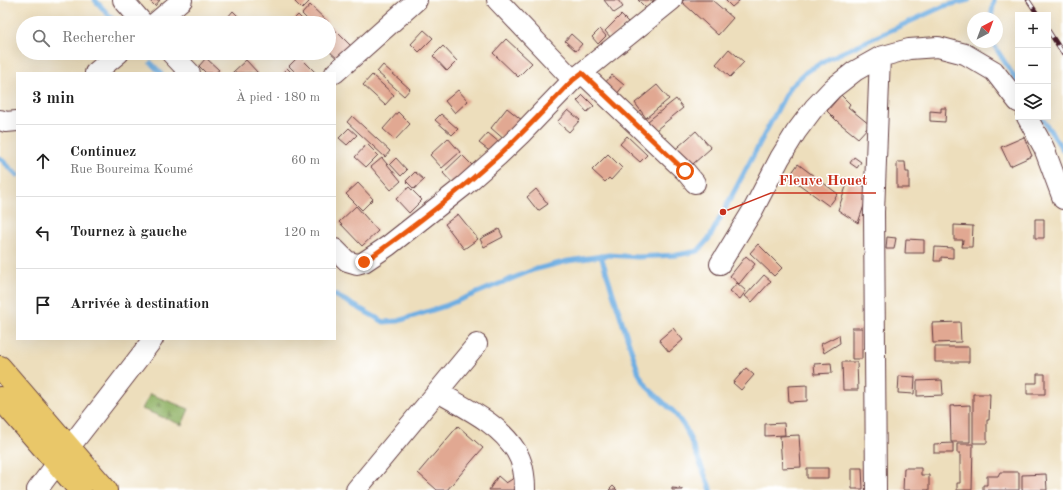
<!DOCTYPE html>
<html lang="fr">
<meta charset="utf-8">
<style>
:root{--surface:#fff;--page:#f6f6f6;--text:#222;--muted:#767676;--line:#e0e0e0}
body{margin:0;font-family:"Old Standard TT",serif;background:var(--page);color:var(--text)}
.controls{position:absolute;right:12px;top:12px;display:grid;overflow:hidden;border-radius:0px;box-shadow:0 4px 16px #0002}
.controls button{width:36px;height:36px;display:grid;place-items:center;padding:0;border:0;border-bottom:1px solid var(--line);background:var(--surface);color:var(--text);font:20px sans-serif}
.compass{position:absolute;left:967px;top:12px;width:36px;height:36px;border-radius:50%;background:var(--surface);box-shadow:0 4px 16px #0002;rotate:41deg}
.stop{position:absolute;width:12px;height:12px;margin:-9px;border:3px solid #ea580c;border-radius:50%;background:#fff}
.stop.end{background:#ea580c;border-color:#fff;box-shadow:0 1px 4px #0008}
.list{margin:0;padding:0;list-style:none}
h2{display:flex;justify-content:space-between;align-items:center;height:52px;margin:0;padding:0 16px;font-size:17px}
h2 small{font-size:13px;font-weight:400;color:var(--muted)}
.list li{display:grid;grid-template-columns:26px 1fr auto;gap:12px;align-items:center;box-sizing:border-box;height:72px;padding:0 16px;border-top:1px solid var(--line)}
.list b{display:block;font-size:15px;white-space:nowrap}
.list p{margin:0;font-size:13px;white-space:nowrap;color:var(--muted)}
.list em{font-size:13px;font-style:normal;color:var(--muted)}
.icon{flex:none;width:22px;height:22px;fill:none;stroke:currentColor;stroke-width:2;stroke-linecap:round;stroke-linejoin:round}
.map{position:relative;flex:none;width:1063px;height:490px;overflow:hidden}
.search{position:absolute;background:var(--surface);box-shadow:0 4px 16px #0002;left:16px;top:16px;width:320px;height:44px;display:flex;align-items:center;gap:10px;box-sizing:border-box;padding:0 14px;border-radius:22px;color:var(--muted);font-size:15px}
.panel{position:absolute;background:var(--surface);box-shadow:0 4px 16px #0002;left:16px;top:72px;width:320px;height:268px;border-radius:0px}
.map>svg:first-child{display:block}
.forest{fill:url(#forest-firs);stroke:#6e6949}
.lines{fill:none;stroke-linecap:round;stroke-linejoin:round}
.stream{stroke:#6eaee2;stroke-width:5}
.building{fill:#e1a892}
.minor-casing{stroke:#623c41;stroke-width:22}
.primary-casing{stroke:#623c41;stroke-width:24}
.minor{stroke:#fff;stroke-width:20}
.primary{stroke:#e9c769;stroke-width:22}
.rail-casing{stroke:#4a1f2b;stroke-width:4.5}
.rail{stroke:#fff;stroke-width:3;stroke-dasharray:9;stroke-linecap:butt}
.route{stroke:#ea580c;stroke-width:5}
.leader{fill:none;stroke:#c8321e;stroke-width:1.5}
.callout-dot{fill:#c8321e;stroke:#fff;stroke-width:1.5}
.callout-label{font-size:15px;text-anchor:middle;font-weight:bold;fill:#c8321e;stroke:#fff;stroke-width:3;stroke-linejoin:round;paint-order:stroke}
</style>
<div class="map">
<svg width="1063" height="490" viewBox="0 0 1063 490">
<defs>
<pattern id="forest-firs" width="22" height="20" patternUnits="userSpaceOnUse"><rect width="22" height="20" fill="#92b367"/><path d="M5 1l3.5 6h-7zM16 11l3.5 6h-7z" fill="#799155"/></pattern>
</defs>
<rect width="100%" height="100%" fill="#fff"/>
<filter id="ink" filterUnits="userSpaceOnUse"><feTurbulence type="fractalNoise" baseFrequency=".025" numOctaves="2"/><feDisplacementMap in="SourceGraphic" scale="8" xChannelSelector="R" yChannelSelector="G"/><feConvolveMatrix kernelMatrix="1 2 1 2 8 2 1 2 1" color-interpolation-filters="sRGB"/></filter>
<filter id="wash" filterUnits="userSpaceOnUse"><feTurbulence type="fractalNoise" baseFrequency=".012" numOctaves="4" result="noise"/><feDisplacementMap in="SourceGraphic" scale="16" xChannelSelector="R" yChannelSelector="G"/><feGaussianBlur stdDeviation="0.9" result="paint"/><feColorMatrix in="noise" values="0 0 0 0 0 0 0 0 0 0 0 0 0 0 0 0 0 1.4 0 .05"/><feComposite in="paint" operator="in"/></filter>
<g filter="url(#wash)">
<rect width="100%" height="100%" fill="#eddebc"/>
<path class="forest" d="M150 394 189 409 182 425 142 409Z"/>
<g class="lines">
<path class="stream" d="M95 0 116 23
M991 18 994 0
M992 42 1018 83
M151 63 161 73
M1041 117 1063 150
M0 158 17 175
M601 256 639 374 648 388 674 412 686 429 711 490
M335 295 384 322 398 321 445 306 533 270 568 261 609 255 637 257 677 255 698 251 710 237 789 88 806 72 830 58 944 6 969 0"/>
</g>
<g id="blocks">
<path class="building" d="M149 0H160L155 6Z
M297 0H307L309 2 302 9 295 2Z
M604 0H618L623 7 614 13Z
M638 0H654L646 8Z
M684 0H712L733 18 718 35 682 2Z
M725 0H740L732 7Z
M310 5 328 22 327 23H311L302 14Z
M233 11 242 20 239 23H232L227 18Z
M298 15 306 23H290Z
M621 15 628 22 611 38 605 31Z
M330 25 352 47 339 60 329 51V27Z
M600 29 606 36 598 44 592 37Z
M424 30 433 38 419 52 411 44Z
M571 34 582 44 576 51 565 41Z
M506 39 532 63 518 77 493 53Z
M443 46 457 61 447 71 433 56Z
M729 49 744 62 730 77 716 64Z
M299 56 316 73H296L289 66Z
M206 58 219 70 215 73H206L199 66Z
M246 60 258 73H232Z
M383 65 410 89 404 96 377 72Z
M287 68 292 73H282Z
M372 75 394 95 385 105 363 85Z
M612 75 624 85 616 95 604 84Z
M657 85 669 99 646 118 635 103Z
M458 90 468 101 455 113 445 101Z
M583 95 594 106 587 112 577 101Z
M841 95 850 104 848 107 870 125 858 138 837 121 827 111Z
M676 99 683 108 656 130 648 121Z
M507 108 523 121 506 141 491 128Z
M941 108H946L945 122 930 121V111L941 112Z
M568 110 580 120 569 132 557 122Z
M398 112 410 124 395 140 383 129Z
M441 114 458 129 452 135 435 120Z
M352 116 390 151 385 157 347 122Z
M349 128 357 135 347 145 339 138Z
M696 131 711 148 685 171 670 154Z
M488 133 500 143 492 153 479 143Z
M627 136 647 155 640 162 620 144Z
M1024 137 1032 156 1010 166 1001 147Z
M448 138 460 152 442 168 430 155Z
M367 144 378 155 366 167 355 157Z
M608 154 622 168 611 180 609 178 605 182 592 170Z
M462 155 473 166 454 185 443 173Z
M854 157 861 162 857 168 850 163Z
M382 158 401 181 391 190 371 167Z
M396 158 407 170 401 176 390 164Z
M897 162H905L906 172H909V188H897Z
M798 164 838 194 829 206 789 177Z
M415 172 424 180 414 189 406 181Z
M848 181 870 188 858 223 838 210Z
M358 183 373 199 362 210 346 194Z
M409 187 422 200 409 213 396 199Z
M536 189 548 204 538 211 527 197Z
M356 206 378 231 362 246 339 222Z
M458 214 478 239 464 249 445 224Z
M1035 219H1044V238H1035Z
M954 225 973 226 972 247H962L963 240H954Z
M499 229 503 237 484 247 480 239Z
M887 237 896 238 894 249H886Z
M906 239 924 240V253H905Z
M758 244 782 268 774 276 750 253Z
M935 247 953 248V258L941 257V261H934Z
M746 256 755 264 739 284 730 276Z
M764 275 771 281 752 302 745 296Z
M737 283 746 291 740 299 730 291Z
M960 322 961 342 933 343 932 323Z
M673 328 683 340 669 352 659 340Z
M852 328H862V359H852Z
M839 335 840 343 824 353 821 344Z
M935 347H969V362H935Z
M842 362H857L858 390H843Z
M831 363 832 373 815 374 814 364Z
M746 368 754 375 741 390 733 383Z
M1037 374H1045V394H1027V383H1037Z
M899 376 915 377 914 394 898 393Z
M942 380 943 395 917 396V381Z
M807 385V401L789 402 788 386Z
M973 394H990L989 420H987V443H973Z
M970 405V442H951L950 406Z
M784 423 785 435 765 436V424Z
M458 426 483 448 447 490H437L418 473Z
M799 435 801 467 782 468 780 436Z
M953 443V453H934V444Z
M957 444H973L972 490H957V483H960V453H957Z
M807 468H828V478H807Z
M852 468H862L863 489H852Z
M904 468H921V475H929V490H903Z
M1000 472H1019V490H983V485H987V476H998Z
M1046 474 1047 490H1022V475Z
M498 476 506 483 514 478 521 484 516 490H489Z
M613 486 617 490H609Z
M672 488 682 489V490H672Z"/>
</g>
</g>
<g filter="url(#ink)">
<use href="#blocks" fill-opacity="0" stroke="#623c41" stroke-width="1"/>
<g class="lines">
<g class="minor-casing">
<path id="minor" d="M123 0 143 23
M497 0 573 80
M155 23 182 0
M171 53 190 73
M95 73 119 53
M335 73 417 0
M582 73 685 171 695 183
M1027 117 1044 148 1063 199
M0 120 6 122 17 121
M335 249 347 261 357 264 364 262 388 246 464 186 498 156 520 135 573 80 672 0
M720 264 753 210 780 158 796 132 814 108 832 89 855 71 880 57 909 49 938 47 965 54 994 71 1018 102
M438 392C465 408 499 423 516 451 523 462 525 477 525 490
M37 490C75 439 115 390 153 339
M356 490 477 344
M876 490 874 212 880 57"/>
</g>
<g class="primary-casing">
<path id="primary" d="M0 367 106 490
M0 398 80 490"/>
</g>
<use href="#minor" class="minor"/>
<use href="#primary" class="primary"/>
<g class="rail-casing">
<path id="rail" d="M1028 0 1038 15
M1048 30 1063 53"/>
</g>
<use href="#rail" class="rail"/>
</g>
</g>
<g class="lines" filter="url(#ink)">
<path class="route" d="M364 262C411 229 456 194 498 156 524 132 548 106 573 80L582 73 685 171"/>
</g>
<path class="leader" d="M723 212L771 193H876"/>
<circle class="callout-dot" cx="723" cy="212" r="4"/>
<g class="callout-label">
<text x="823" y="185">Fleuve Houet</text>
</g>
</svg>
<div class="controls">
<button>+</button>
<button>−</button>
<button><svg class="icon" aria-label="layers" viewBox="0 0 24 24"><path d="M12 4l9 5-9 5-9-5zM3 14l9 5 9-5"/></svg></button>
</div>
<svg class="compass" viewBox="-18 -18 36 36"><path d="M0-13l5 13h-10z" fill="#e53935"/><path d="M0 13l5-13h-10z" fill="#767676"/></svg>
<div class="stop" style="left:685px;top:171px"></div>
<div class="stop end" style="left:364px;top:262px"></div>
<div class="search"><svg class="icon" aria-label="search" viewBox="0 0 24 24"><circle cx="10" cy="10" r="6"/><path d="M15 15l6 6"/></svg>Rechercher</div>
<section class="panel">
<h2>3 min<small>À pied · 180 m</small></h2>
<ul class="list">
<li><svg class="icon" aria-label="ahead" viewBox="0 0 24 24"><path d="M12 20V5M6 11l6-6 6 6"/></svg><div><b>Continuez</b><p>Rue Boureima Koumé</p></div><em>60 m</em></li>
<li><svg class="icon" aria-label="left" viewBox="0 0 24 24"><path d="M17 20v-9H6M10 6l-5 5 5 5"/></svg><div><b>Tournez à gauche</b></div><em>120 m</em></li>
<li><svg class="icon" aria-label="arrive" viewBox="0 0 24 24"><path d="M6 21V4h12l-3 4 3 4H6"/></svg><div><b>Arrivée à destination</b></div></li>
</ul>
</section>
</div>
